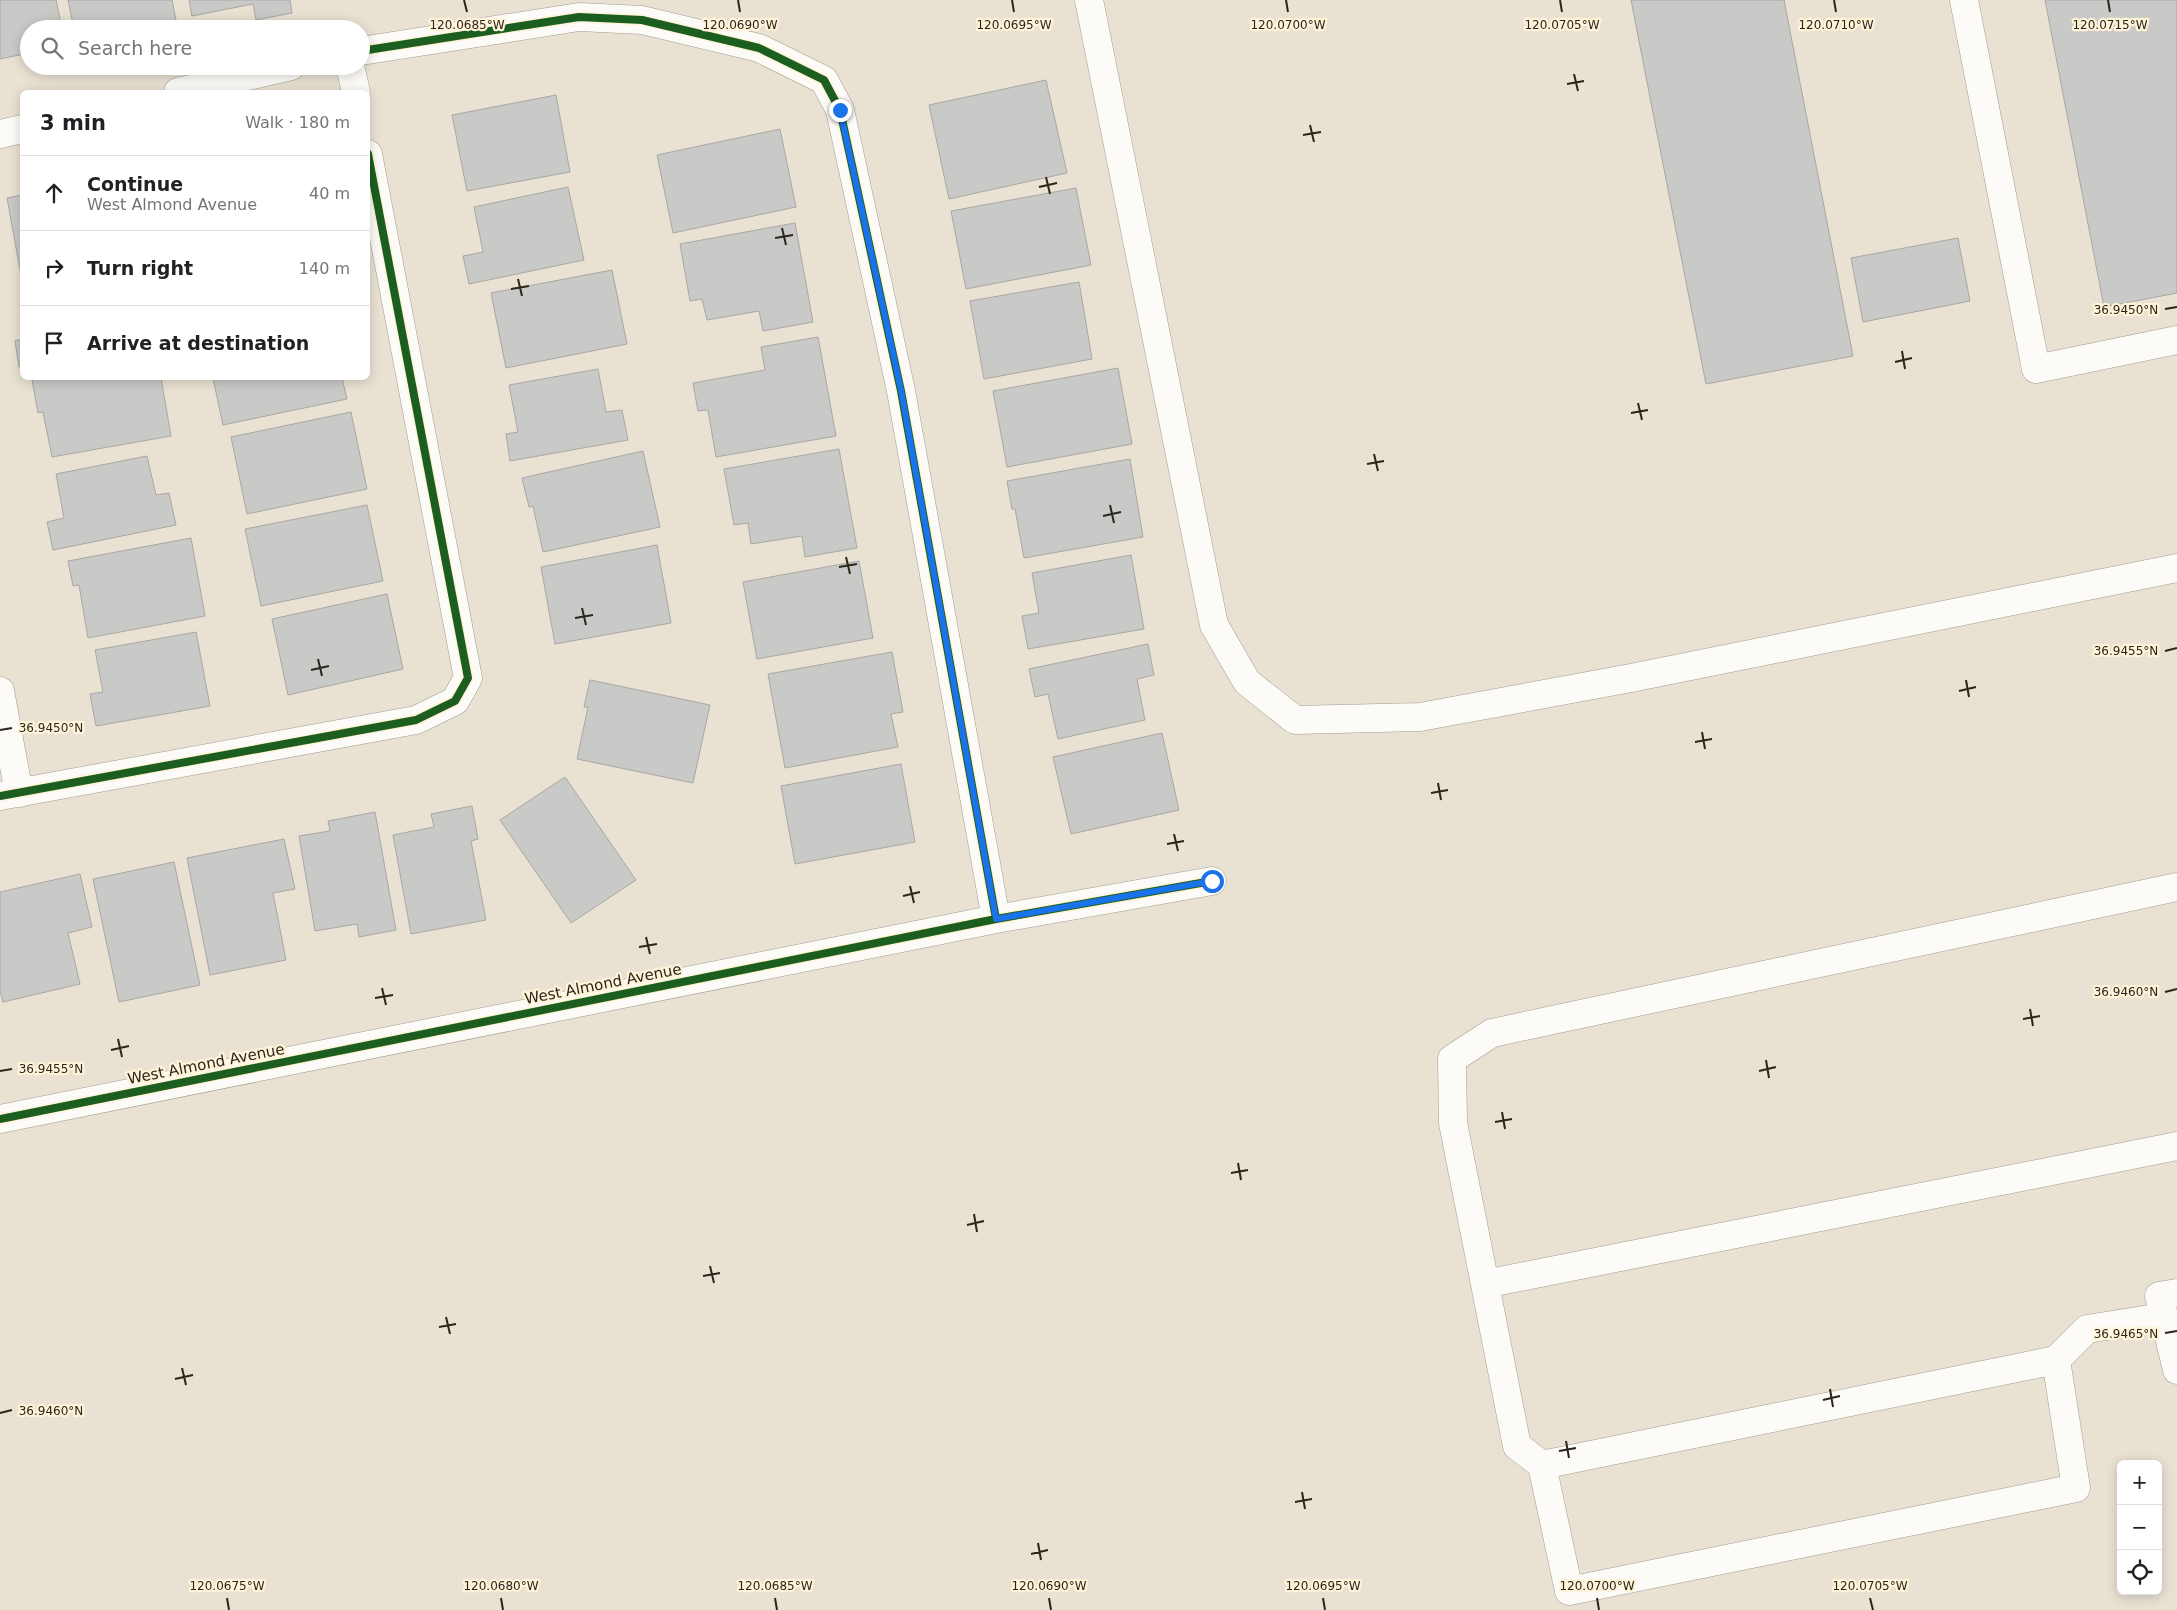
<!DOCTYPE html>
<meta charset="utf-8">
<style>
:root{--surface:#fff;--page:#f6f6f6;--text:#202124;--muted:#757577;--line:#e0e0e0}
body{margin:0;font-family:"DejaVu Sans",sans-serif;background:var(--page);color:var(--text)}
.controls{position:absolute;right:15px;bottom:15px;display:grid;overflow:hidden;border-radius:8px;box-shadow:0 2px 12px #0003}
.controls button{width:45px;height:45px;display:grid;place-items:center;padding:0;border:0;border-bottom:1px solid var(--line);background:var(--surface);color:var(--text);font:25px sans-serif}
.stop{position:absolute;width:15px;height:15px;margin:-11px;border:4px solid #1a73e8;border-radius:50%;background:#fff}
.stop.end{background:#1a73e8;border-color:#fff;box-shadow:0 1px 5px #0008}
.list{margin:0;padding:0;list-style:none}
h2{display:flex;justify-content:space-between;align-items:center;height:65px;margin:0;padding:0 20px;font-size:21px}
h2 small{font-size:16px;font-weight:400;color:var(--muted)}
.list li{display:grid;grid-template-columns:32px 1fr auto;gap:15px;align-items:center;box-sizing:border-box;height:75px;padding:0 20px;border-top:1px solid var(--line)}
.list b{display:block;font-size:19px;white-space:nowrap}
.list p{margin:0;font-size:16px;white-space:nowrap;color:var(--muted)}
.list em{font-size:16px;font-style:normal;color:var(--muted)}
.icon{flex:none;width:28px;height:28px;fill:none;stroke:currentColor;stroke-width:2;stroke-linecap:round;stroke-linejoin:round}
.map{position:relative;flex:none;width:2177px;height:1610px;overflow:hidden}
.search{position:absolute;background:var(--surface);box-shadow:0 2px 12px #0003;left:20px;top:20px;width:350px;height:55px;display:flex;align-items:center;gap:12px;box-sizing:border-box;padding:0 18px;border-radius:28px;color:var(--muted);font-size:19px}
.panel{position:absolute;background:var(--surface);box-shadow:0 2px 12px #0003;left:20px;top:90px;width:350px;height:290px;border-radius:8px}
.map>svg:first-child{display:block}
.building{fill:#c9c9c7;stroke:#a8a7a5}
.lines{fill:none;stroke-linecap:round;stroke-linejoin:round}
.minor-casing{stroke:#a19c90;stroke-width:29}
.minor{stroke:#fcfbf8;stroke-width:28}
.cycleway-casing{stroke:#fff3d8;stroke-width:11}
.cycleway{stroke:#1b5e20;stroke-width:8}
.route{stroke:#1a73e8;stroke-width:6}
.ticks{fill:none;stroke:#2a261c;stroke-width:2}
.labels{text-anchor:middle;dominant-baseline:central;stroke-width:4.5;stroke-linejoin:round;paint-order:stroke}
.street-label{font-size:15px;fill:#2a261c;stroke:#fff3d8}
.ticks-label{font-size:12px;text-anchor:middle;fill:#2a261c;stroke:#fff3d8;stroke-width:4.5;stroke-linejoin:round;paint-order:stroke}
</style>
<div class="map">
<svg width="2177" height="1610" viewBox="0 0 2177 1610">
<rect width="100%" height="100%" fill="#e9e2d3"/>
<path class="building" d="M0 0H56L62 29H29V53L0 59Z
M68 0H172L176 20 137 29H74Z
M189 0H290L292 13 256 20 253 4 192 16Z
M1631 0H1784L1853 356 1706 384Z
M2045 0H2177V293L2104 307Z
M1046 80 1067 173 949 199 929 105Z
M556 95 570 172 467 191 452 115Z
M780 129 796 207 673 233 657 155Z
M568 187 584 260 469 284 463 256 483 252 474 207Z
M1076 188 1091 265 966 289 951 211Z
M22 195V275H21L7 198Z
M795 223 813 322 763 331 759 311 707 320 702 299 690 301 680 244Z
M1958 238 1970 301 1863 322 1851 258Z
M612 270 627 344 506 368 491 293Z
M1079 282 1092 359 984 379 970 301Z
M818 337 836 436 716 457 708 410 698 411 693 383 765 370 761 347Z
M22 339V367H19L15 341Z
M1118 368 1132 444 1007 467 993 391Z
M598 369 606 412 622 410 628 440 510 461 506 434 518 432 509 385Z
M49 378H161L171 436 52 457 43 412 38 413 32 380Z
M213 378H342L347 399 223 425Z
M351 412 367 489 247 514 231 437Z
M839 449 857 548 805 557 802 536 751 544 748 523 734 525 724 469Z
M643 451 660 527 543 552 533 506 529 507 522 478Z
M147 456 156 495 169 493 176 525 53 550 47 522 64 518 56 474Z
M1130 459 1143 537 1024 558 1015 509H1012L1007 481Z
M367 505 383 581 261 606 245 529Z
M191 538 205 616 88 638 79 585 73 586 68 561Z
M657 545 671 623 555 644 541 567Z
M1131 555 1144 629 1028 649 1022 616 1039 613 1032 573Z
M859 561 873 638 757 659 743 582Z
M387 594 403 669 288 695 272 619Z
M196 632 210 706 96 726 90 694 103 692 95 650Z
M1148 644 1154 675 1137 679 1145 720 1058 739 1048 694 1035 697 1029 669Z
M892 652 903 712 891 714 898 747 785 768 768 674Z
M590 680 710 705 693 783 577 759 588 707H584Z
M1162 733 1179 810 1071 834 1053 757Z
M901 764 915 842 795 864 781 786Z
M565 777 636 880 571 923 500 820Z
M472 806 478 839 471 841 486 920 411 934 393 835 434 827 431 814Z
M375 812 396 930 359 937 357 924 315 931 299 836 330 831 328 821Z
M284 839 295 889 273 893 286 960 210 975 187 858Z
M174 862 200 985 119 1002 93 879Z
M80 874 92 927 68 933 80 984 3 1002 0 991V892Z"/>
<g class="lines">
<g class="minor-casing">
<path id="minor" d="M1089 0 1214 625 1247 682 1295 720 1420 717 1631 678 2177 568
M1964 0 2036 369 2177 340
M361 51 579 17 642 20 759 48 824 80 840 110 901 391 996 919
M350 66 356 92
M178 92 291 66
M0 134 22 129
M0 691 19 793
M0 796 416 720 455 701 468 678 368 154
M0 1119 996 919 1212 881
M1485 1284 2177 1146
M2177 1293 2159 1296 2177 1370
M2163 1317 2087 1329 2056 1360 1542 1465 1517 1446 1453 1123 1452 1059 1492 1033 2177 887
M1542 1465 1569 1591 2076 1488 2056 1360"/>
</g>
<use href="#minor" class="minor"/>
<g class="cycleway-casing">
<path id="cycleway" d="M361 51 579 17 642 20 759 48 824 80 840 110 901 391 996 919
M0 796 416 720 455 701 468 678 368 154
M0 1119 996 919 1212 881"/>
</g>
<use href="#cycleway" class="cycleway"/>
</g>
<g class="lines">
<path class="route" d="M840 110 901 390 996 919 1212 881"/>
</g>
<path class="ticks" d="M464 0 467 12M738 0 740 12M1012 0 1014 12M1286 0 1288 12M1560 0 1562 12M1834 0 1836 12M2108 0 2110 12M1574 74 1578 91M1567 84 1584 81M1310 125 1314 142M1303 135 1321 132M1046 177 1050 194M1039 187 1057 183M782 228 786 245M775 238 793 235M518 279 522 296M511 289 529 286M2165 309 2177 307M1902 351 1905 369M1895 362 1912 358M1638 403 1642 420M1631 413 1648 410M1374 454 1378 471M1367 464 1384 461M1110 505 1114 523M1103 516 1121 512M846 557 850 574M839 567 857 564M582 608 586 625M575 618 593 615M2165 651 2177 648M318 659 322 676M311 670 329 666M1966 680 1969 697M1959 691 1976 687M0 730 12 728M1702 732 1705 749M1695 742 1712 739M1438 783 1441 800M1431 793 1448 790M1174 834 1178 851M1167 844 1184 841M910 886 914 903M903 896 920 892M646 937 650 954M639 947 657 944M382 988 386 1005M2165 992 2177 989M375 998 393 995M2030 1009 2033 1026M2023 1019 2040 1016M118 1039 122 1057M111 1050 129 1046M1766 1060 1769 1078M0 1071 12 1069M1759 1071 1776 1067M1502 1112 1505 1129M1495 1122 1512 1119M1238 1163 1241 1180M1231 1173 1248 1170M974 1214 977 1232M967 1225 984 1221M710 1266 714 1283M703 1276 720 1273M446 1317 450 1334M439 1327 456 1324M2165 1333 2177 1331M182 1368 186 1385M175 1379 193 1375M1830 1389 1833 1407M1823 1400 1840 1396M0 1413 12 1410M1566 1441 1569 1458M1559 1451 1576 1448M1302 1492 1305 1509M1295 1502 1312 1499M1038 1543 1041 1560M1031 1554 1048 1550M227 1598 229 1610M501 1598 503 1610M775 1598 777 1610M1049 1598 1051 1610M1323 1598 1325 1610M1597 1598 1599 1610M1870 1598 1873 1610"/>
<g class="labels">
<g class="street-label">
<text transform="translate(603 984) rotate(-11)">West Almond Avenue</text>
<text transform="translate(206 1064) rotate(-11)">West Almond Avenue</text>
</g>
</g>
<g class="ticks-label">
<text x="467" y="29">120.0685°W</text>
<text x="740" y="29">120.0690°W</text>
<text x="1014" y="29">120.0695°W</text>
<text x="1288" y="29">120.0700°W</text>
<text x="1562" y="29">120.0705°W</text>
<text x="1836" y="29">120.0710°W</text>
<text x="2110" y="29">120.0715°W</text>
<text x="2126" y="314">36.9450°N</text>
<text x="2126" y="655">36.9455°N</text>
<text x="51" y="732">36.9450°N</text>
<text x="2126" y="996">36.9460°N</text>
<text x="51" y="1073">36.9455°N</text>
<text x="2126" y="1338">36.9465°N</text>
<text x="51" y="1415">36.9460°N</text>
<text x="227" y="1590">120.0675°W</text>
<text x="501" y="1590">120.0680°W</text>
<text x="775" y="1590">120.0685°W</text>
<text x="1049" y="1590">120.0690°W</text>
<text x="1323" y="1590">120.0695°W</text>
<text x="1597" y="1590">120.0700°W</text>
<text x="1870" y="1590">120.0705°W</text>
</g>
</svg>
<div class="controls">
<button>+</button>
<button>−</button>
<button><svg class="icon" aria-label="locate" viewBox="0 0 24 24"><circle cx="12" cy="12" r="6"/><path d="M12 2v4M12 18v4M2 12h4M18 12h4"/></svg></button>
</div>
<div class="stop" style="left:1212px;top:881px"></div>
<div class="stop end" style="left:840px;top:110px"></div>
<div class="search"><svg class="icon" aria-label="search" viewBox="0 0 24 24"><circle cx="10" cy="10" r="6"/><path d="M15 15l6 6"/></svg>Search here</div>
<section class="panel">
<h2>3 min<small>Walk · 180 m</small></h2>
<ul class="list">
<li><svg class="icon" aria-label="ahead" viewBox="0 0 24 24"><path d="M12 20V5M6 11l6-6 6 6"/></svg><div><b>Continue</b><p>West Almond Avenue</p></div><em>40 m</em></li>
<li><svg class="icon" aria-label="right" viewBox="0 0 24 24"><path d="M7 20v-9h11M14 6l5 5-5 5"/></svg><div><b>Turn right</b></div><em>140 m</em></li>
<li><svg class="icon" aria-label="arrive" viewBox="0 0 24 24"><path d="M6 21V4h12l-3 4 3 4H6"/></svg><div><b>Arrive at destination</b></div></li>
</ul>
</section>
</div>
